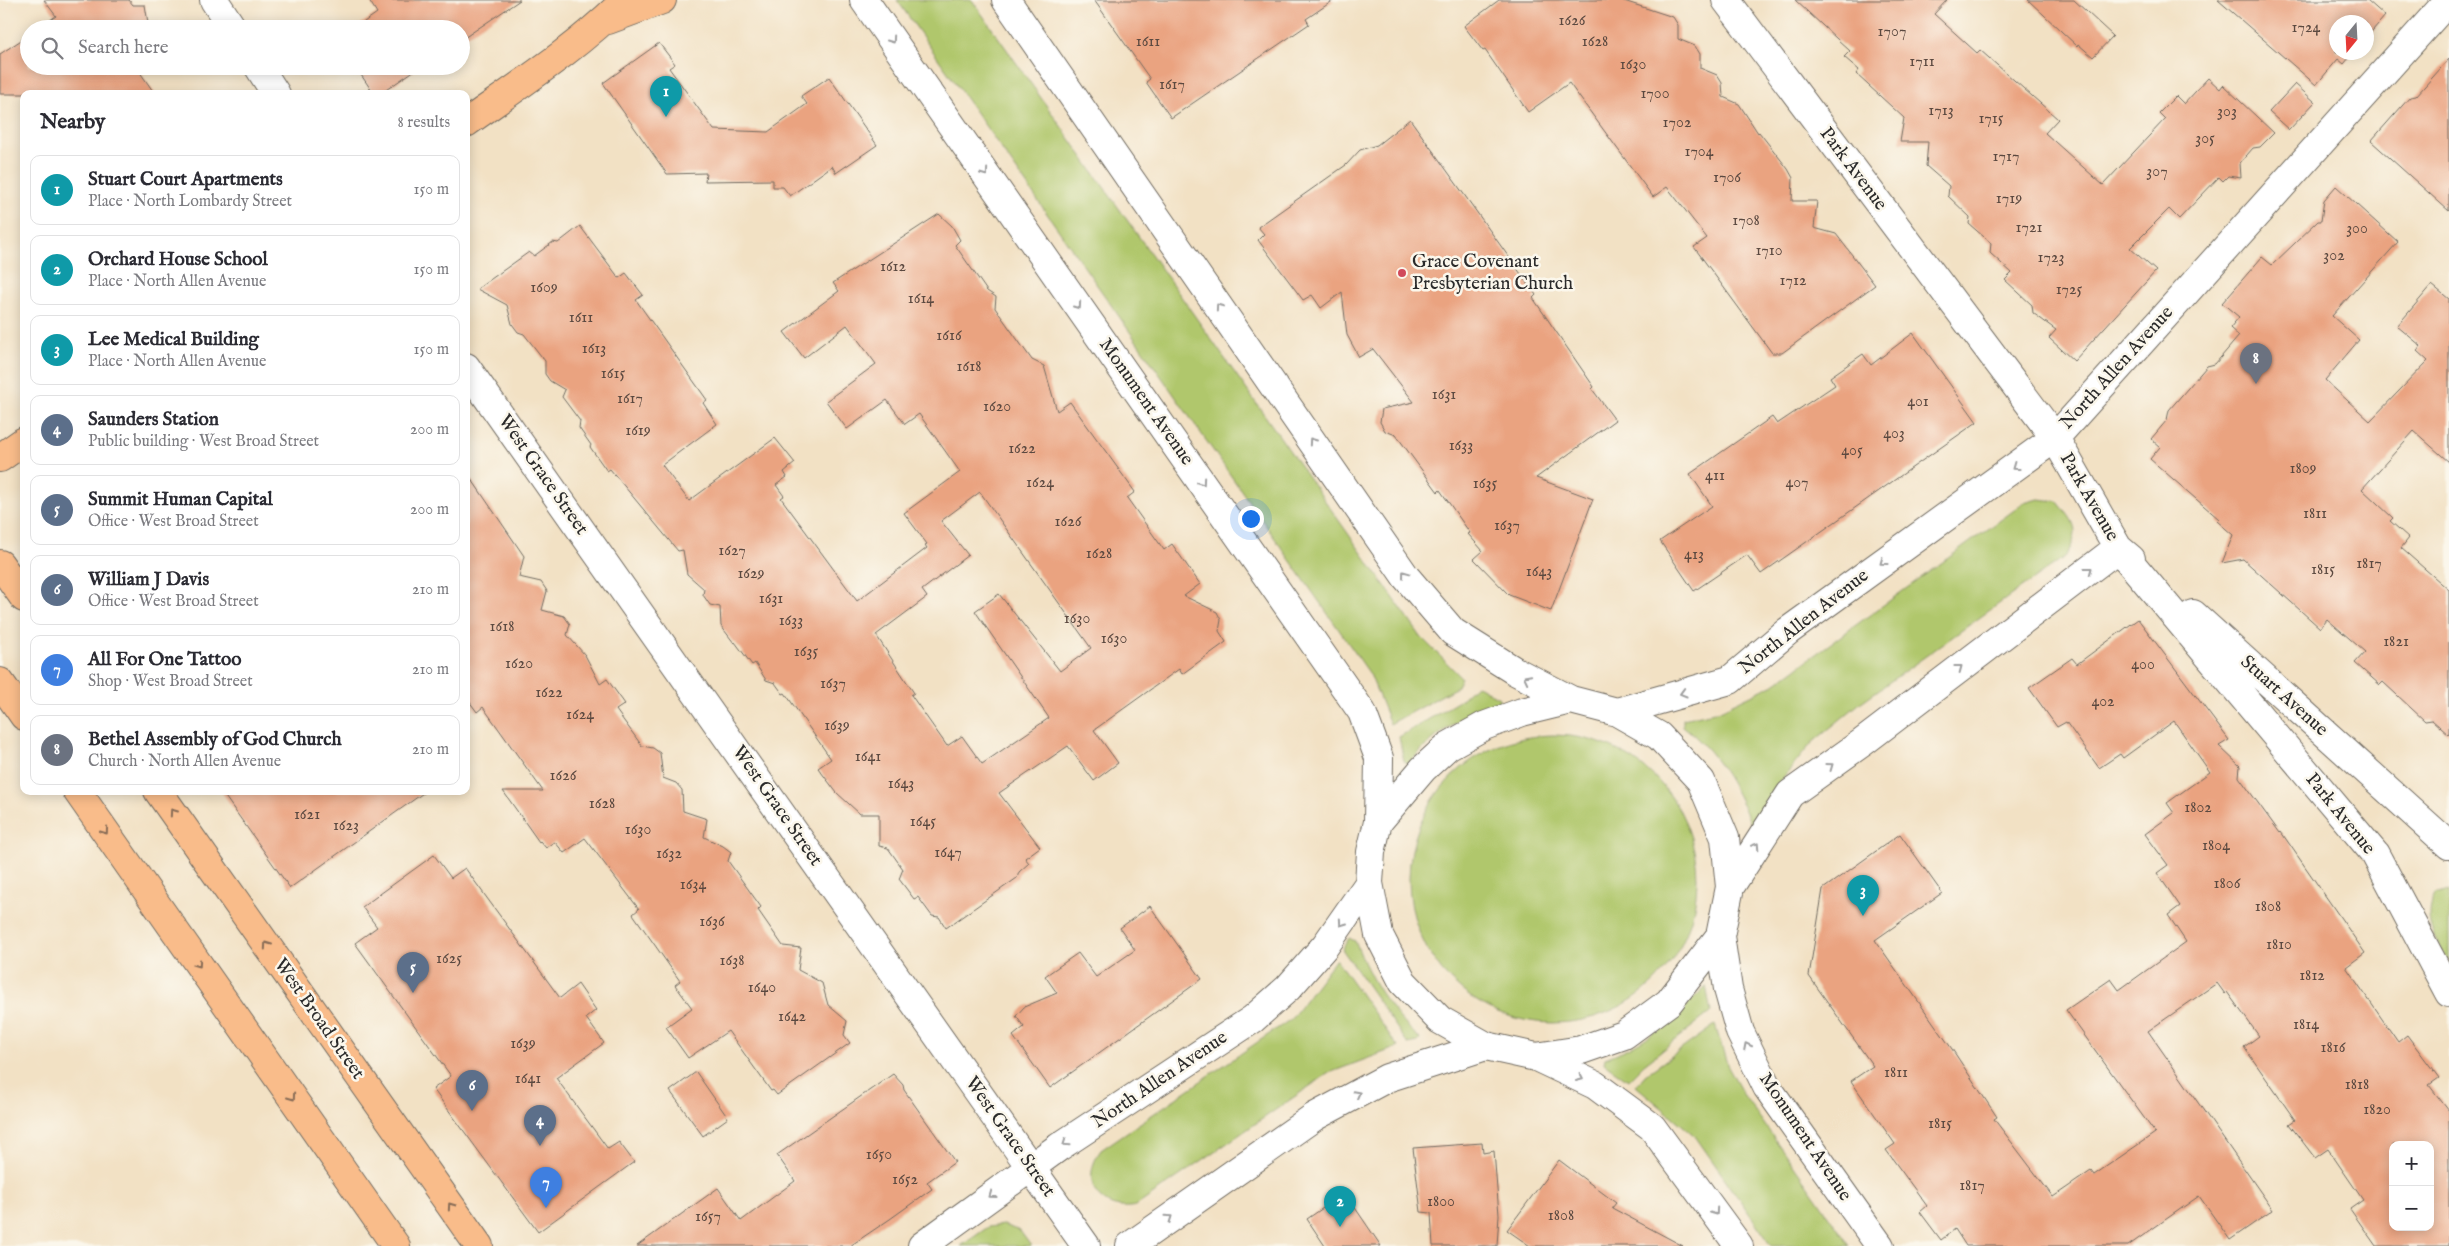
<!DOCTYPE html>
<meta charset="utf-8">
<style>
:root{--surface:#fff;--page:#f7f7f7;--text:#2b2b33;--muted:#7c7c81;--line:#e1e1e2;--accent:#db2777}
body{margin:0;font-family:"IM FELL English",serif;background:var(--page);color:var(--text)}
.controls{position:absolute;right:15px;bottom:15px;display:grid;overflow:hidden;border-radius:10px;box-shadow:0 2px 12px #0003}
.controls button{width:45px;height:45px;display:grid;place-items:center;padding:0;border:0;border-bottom:1px solid var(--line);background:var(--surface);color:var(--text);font:25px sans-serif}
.compass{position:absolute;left:2329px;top:15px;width:45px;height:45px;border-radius:50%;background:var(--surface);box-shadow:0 2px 12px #0003;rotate:198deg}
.you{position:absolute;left:1250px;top:518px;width:18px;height:18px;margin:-12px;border:4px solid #fff;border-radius:50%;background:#1a73e8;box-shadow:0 0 0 8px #1a73e833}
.badge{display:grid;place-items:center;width:32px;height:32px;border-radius:50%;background:var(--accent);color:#fff;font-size:16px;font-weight:700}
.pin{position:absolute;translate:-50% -41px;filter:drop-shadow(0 1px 2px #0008)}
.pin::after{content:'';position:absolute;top:26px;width:18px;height:15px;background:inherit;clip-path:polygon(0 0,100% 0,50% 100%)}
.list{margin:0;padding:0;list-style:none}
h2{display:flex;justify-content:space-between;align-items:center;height:65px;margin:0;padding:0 20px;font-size:21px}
h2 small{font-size:16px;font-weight:400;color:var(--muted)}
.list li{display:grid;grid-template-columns:32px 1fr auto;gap:15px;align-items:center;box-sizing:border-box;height:70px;margin:0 10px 10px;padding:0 10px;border:1px solid var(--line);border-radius:10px}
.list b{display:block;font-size:19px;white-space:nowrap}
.list p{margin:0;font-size:16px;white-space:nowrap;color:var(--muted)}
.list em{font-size:16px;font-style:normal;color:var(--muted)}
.icon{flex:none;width:28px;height:28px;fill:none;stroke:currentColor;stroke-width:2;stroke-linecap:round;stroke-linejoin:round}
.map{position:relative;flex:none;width:2449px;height:1246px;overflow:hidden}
.search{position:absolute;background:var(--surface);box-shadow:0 2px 12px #0003;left:20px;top:20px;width:450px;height:55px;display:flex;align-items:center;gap:12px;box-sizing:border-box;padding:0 18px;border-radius:28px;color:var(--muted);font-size:19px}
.panel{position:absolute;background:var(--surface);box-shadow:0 2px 12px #0003;left:20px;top:90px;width:450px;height:705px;border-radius:10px}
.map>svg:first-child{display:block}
.green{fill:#b0c76c;stroke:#6e794c}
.building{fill:#eaa380;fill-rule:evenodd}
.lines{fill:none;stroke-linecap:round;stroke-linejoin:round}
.minor-casing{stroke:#716b61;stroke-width:30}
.major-casing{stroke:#716b61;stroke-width:30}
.minor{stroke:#fff;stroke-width:28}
.major{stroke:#f9bc8a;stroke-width:28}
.oneway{stroke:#a0a0a0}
.oneway2{stroke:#886c56}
.poi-dot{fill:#d1495b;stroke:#fbf7ec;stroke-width:2}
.labels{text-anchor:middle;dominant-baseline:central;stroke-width:5;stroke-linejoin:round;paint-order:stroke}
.number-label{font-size:16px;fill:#5b4940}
.street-label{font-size:19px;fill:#2b2b2b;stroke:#fbf7ec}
.poi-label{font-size:19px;fill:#2b2b2b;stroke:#fbf7ec;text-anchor:start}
</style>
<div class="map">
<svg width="2449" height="1246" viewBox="0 0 2449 1246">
<rect width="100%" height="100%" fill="#fbf7ec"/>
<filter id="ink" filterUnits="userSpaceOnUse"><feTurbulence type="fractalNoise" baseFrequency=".02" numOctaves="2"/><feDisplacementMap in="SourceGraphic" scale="10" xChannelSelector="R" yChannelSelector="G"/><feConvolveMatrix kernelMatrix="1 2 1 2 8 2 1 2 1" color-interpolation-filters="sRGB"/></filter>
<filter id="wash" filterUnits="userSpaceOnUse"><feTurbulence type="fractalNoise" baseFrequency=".0096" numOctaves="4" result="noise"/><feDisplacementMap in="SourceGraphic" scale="20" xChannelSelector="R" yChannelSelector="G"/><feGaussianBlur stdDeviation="1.12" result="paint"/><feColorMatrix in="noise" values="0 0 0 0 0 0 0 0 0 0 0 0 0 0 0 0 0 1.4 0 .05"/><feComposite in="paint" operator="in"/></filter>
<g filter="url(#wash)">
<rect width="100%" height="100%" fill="#f2e1c4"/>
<path class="green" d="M897 0H972L1421 637 1461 677 1457 687 1390 724 1370 674Z
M2038 499 2057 501C2075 523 2082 529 2066 556L1860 703 1812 743 1783 778 1756 823 1750 822C1734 784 1716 752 1683 726V719L1718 711 1776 683 2024 503Z
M1476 685 1499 698V702C1463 716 1433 734 1409 764L1404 761 1399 737 1459 701Z
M1409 879a144 144 0 1 1 288 0a144 144 0 1 1-288 0Z
M2449 891V962C2436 940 2421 921 2434 895Z
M1349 938 1355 941C1371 981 1388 1009 1420 1039L1418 1042 1408 1044 1342 949Z
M1336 959 1398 1047 1329 1073 1136 1206C1098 1214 1079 1180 1101 1150L1291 1019Z
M1706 986 1711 1012 1644 1064 1628 1080 1604 1063 1605 1058C1649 1042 1673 1019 1706 986Z
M1715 1025 1728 1067 1743 1094 1850 1246H1772L1695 1136 1636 1086 1645 1075Z
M1003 1225 1020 1231 1031 1246H961L988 1227Z"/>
<g id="blocks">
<path class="building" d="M44 0H129L133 5H145L149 29H37L56 16Z
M369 0H520L461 40V29H354L377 13Z
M1094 0H1334L1306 19 1309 24 1171 118 1146 82 1150 79Z
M1499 0H1621L1673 17 1678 25V39L1695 46 1700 54V68L1717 75 1722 83 1723 97 1739 104 1758 133 1759 132 1788 169 1793 178 1792 201H1817L1814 228 1836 234 1875 285 1782 353H1772L1694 247 1707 238 1667 187 1653 197 1569 83 1528 112 1485 50 1483 51 1464 26Z
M1795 0H1947L1934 14 1977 53 1980 50 2058 119 2045 133 2103 185 2165 119 2159 113 2176 96 2184 104 2208 78 2220 89 2223 85 2274 133 2260 147 2253 148 2240 163 2241 178 2228 176 2223 181 2219 177 2179 219 2169 209 2130 248 2156 271 2074 361 2049 338 2056 330 2033 313 2032 305 2005 280 2012 273 1990 253 1991 243 1969 224 1970 217 1948 196 1949 186 1926 166 1928 142H1900L1904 118 1856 74 1859 70 1844 57 1850 51Z
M2028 0H2074L2113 36 2093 57 2078 44 2077 46Z
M2218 0H2367L2385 16 2366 38V22H2336V52H2354L2344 64 2338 59 2316 85Z
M29 35V66H140L137 68 155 94H0V54Z
M659 43 675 64 669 68 714 130 768 132 807 104 801 96 829 77 877 145 836 173 832 166 790 196 783 187H773V180L705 181 706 173 667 174 603 83Z
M2449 59V211L2371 141 2410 97 2416 96Z
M355 66H421L380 94H374Z
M2295 84 2315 102 2289 130 2269 112Z
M1410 119 1536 295 1533 298 1594 387 1592 389 1615 420 1536 478 1593 499 1551 611 1509 595 1474 559 1483 551 1468 534 1470 533 1440 490 1438 492 1396 435 1385 431 1380 422 1382 409 1414 402 1373 349 1359 357 1347 335 1342 292 1321 308 1312 295 1303 300 1258 240 1264 234 1258 227 1346 165 1360 150 1377 145Z
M2336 186 2398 242 2332 316 2359 340 2325 380 2370 421 2428 361 2417 351 2421 346 2397 326 2432 285 2449 299V462L2414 431 2362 489 2393 518 2390 521 2409 538 2401 548 2449 590V735L2432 720 2425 721 2383 682 2380 685 2355 663 2365 652 2327 619 2320 628 2243 559 2222 563 2233 535 2217 521 2219 519 2150 459 2160 447 2151 439 2167 420 2169 410 2207 366 2215 364 2239 336 2230 328 2239 317 2222 303 2262 257 2272 265 2318 221H2321L2324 200Z
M939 214 952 226 960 240 955 245 987 291 996 297 995 308 1032 360 1044 366 1057 411 1070 402 1135 492 1127 498 1164 550 1172 544 1200 584 1184 596 1217 612 1221 620 1219 631 1226 642 1182 674 1179 669 1094 730 1118 763 1094 781 1068 746 999 793 1040 847 1025 858 1029 863 1019 872 1017 878 946 928 939 917 932 916 918 897 914 899 899 879 903 869 888 848 879 846V814H860L837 793 818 768 831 759 785 693 783 694 775 683 766 680 755 663 752 665 735 642 734 643 721 626 720 607 710 605 703 595 704 589 687 574 683 550 678 551 610 469 607 471 590 447 591 445 579 428 580 421 562 397 565 390 550 381 545 374V361L524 334 518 332 512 324 507 305 477 289 529 252 534 256 553 242 558 243 580 226 619 278 626 273 643 295 636 300 707 400 703 403 717 424 662 465 689 501 775 438 795 463 784 472 787 477 776 485 784 496 781 498 857 601 927 548 925 545 927 544 904 513 960 472 919 414 905 424 887 400 847 429 826 401 876 364 847 325 804 358 784 332 839 291 833 283ZM980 492 1091 648 1060 671 999 594 975 611 1049 718 982 764 962 736 947 746 911 695 914 693 876 635 927 597 922 590 968 555 941 521Z
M1913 333 1977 422 1761 574 1747 555 1694 591 1660 541 1712 506 1690 474 1772 417 1777 424 1835 385 1830 377 1863 354 1871 365Z
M466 471 524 556 519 577 541 582 547 591 542 610 564 616 570 624 567 635 585 655 600 684 607 679 625 704 616 710 642 746 653 748 660 753 663 778 676 783 682 790 683 811 707 819 704 837 723 846 731 852 728 861 761 907 758 910 783 946 801 948 798 970 822 983 828 1005 847 1021 844 1035 850 1043 777 1095 773 1090 771 1091 728 1031 688 1058 666 1027 692 1008 675 985 680 981 633 914 639 909 585 838 564 853 555 842 546 848 540 841 539 842 503 791H543L483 707 477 712 466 697Z
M2138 619 2229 740 2219 746 2240 766 2239 777 2280 833 2281 832 2365 953 2346 967 2398 1042 2407 1035 2439 1078 2429 1085 2449 1111V1246H2376L2350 1209 2363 1200 2328 1149 2315 1158 2289 1124 2295 1120 2244 1047 2259 1036 2227 992 2225 994 2217 983 2148 1031 2273 1210 2230 1240 2199 1196 2128 1246H1966L1955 1229 1941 1240 1920 1212 1927 1206 1886 1150 1895 1144 1851 1081 1873 1066 1809 976 1823 889 1900 834 1942 893 1875 940 1952 1049 1997 1117 1994 1119 2053 1197 2091 1171 2094 1175 2155 1133 2066 1010 2111 979 2119 990 2186 942 2168 915 2180 906 2157 873 2168 865 2145 834 2174 813 2167 803 2210 772 2174 721 2123 758 2120 754 2099 768 2066 722 2057 727 2029 688 2072 658 2077 664ZM2393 1145H2430V1227H2393Z
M221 791H426L290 888Z
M434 855 451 878 465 868 560 998 578 984 596 1010 586 1018 604 1043 556 1078 608 1149 619 1142 634 1162 538 1232 433 1089 451 1076 355 943 377 927 362 907Z
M1150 906 1202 979 1050 1088 1013 1036 1024 1027 1016 1016 1024 1007 1057 993 1045 976 1078 953 1096 977 1135 950 1120 928Z
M696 1072 728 1118 703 1136 670 1091Z
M893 1074 903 1085 904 1090 955 1162 927 1182 932 1189 890 1219 850 1246H637L718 1188 741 1221 795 1181 777 1155Z
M1482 1143 1483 1153 1494 1151 1499 1215 1497 1246H1433L1431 1213 1421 1212 1413 1148Z
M1559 1160 1616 1203 1612 1208 1683 1246H1530L1507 1230Z
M1345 1193 1381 1246H1325L1307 1219Z"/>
</g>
</g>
<g filter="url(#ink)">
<use href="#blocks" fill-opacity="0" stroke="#716b61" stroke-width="1"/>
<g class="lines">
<g class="minor-casing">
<path id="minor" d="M214 0 233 29
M864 0 1362 712 1379 758 1378 822
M1006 0 1406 577 1453 632 1515 671 1571 700
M1726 0 2055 438 2118 548 2375 854 2449 993
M258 66 276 94
M466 367 1086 1246
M2193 614 2449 845
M1571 700 1617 712 1659 736 1701 781 1725 838 1730 887 1720 936 1669 1002 1624 1035 1581 1050 1536 1057 1486 1046 1440 1020 1403 982 1379 935 1369 883 1371 852 1378 822 1423 769 1448 746 1484 726 1522 712Z
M1617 712 1730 680 1788 631 2055 438 2449 0
M1730 887 1790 794 1863 742 2118 548 2131 559
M1720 936 1728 989 1740 1032 1767 1087 1880 1246
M1536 1057 1595 1085 1652 1127 1739 1246
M922 1246 1059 1147 1253 1019 1288 988 1325 946 1369 883
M1130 1246 1314 1117 1387 1078 1486 1046"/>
</g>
<g class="major-casing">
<path id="major" d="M608 20 662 0
M466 123C521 84 578 47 625 0
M0 458 24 441
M0 564 24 598
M0 682 24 716
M77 791 396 1246
M158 791 479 1246"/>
</g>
<use href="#minor" class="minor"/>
<use href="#major" class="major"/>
</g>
<defs><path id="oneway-chevron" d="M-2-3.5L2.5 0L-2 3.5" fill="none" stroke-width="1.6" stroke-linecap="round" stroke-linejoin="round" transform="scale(1.25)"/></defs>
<g class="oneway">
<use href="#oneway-chevron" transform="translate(892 40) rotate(55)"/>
<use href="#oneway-chevron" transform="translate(985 173) rotate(55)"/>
<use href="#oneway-chevron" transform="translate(1078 306) rotate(55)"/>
<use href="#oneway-chevron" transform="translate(1219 307) rotate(-125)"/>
<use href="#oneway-chevron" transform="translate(1312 441) rotate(-125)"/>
<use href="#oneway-chevron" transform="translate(2015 467) rotate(144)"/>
<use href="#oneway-chevron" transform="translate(1202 482) rotate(55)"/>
<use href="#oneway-chevron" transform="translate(1883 562) rotate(144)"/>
<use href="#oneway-chevron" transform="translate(2089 570) rotate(-37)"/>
<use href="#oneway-chevron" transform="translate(1405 574) rotate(-127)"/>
<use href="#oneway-chevron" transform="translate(1959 668) rotate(-37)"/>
<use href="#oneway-chevron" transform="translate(1527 678) rotate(-153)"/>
<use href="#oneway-chevron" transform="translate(1683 693) rotate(164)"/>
<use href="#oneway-chevron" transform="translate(1830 766) rotate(-36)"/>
<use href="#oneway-chevron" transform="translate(1756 846) rotate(-57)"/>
<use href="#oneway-chevron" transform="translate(1342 923) rotate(125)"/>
<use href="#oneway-chevron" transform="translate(1747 1046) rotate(-117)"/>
<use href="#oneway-chevron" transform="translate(1580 1078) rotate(25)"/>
<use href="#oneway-chevron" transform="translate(1357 1094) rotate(-28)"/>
<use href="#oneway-chevron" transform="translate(1066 1143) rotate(146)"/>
<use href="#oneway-chevron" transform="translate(992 1195) rotate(144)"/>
<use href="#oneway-chevron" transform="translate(1715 1212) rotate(55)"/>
<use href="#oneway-chevron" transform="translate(1169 1218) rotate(-35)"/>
</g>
<g class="oneway2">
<use href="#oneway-chevron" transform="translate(173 812) rotate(-125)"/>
<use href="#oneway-chevron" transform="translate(105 831) rotate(55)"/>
<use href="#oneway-chevron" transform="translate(267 945) rotate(-125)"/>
<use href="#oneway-chevron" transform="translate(198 964) rotate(55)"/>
<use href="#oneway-chevron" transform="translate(292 1097) rotate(55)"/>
<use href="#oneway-chevron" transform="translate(451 1206) rotate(-125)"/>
</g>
</g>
<circle class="poi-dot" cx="1402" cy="273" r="5"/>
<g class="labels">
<g class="number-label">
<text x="1572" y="21">1626</text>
<text x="2306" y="28">1724</text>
<text x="1892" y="32">1707</text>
<text x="1148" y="42">1611</text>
<text x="1595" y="42">1628</text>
<text x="1922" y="62">1711</text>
<text x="1633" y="65">1630</text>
<text x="1172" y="85">1617</text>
<text x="1655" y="94">1700</text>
<text x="1941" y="111">1713</text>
<text x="2227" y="112">303</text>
<text x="1991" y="119">1715</text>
<text x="1677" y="123">1702</text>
<text x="2205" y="139">305</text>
<text x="1699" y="152">1704</text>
<text x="2006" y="157">1717</text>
<text x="2157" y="172">307</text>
<text x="1727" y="178">1706</text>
<text x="2009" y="199">1719</text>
<text x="1746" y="221">1708</text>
<text x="2029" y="228">1721</text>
<text x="2357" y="229">300</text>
<text x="1769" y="251">1710</text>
<text x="2334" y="256">302</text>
<text x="2051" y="258">1723</text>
<text x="893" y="267">1612</text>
<text x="1793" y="281">1712</text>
<text x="544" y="288">1609</text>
<text x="2069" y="290">1725</text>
<text x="921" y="299">1614</text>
<text x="581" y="318">1611</text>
<text x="949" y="336">1616</text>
<text x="594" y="349">1613</text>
<text x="969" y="367">1618</text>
<text x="613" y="374">1615</text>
<text x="1444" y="395">1631</text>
<text x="630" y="399">1617</text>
<text x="1918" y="402">401</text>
<text x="997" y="407">1620</text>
<text x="638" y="431">1619</text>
<text x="1894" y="434">403</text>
<text x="1461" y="446">1633</text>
<text x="1022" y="449">1622</text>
<text x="1852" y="451">405</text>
<text x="2303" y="469">1809</text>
<text x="1715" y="476">411</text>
<text x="1040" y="483">1624</text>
<text x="1797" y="483">407</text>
<text x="1485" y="484">1635</text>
<text x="2315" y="514">1811</text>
<text x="1068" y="522">1626</text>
<text x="1507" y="526">1637</text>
<text x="732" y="551">1627</text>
<text x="1099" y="554">1628</text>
<text x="1694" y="555">413</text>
<text x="2369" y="564">1817</text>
<text x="2323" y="570">1815</text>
<text x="1539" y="572">1643</text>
<text x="751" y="574">1629</text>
<text x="771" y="599">1631</text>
<text x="1077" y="619">1630</text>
<text x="791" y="621">1633</text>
<text x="502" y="627">1618</text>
<text x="1114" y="639">1630</text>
<text x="2396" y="642">1821</text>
<text x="806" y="652">1635</text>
<text x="519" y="664">1620</text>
<text x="2143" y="665">400</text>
<text x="833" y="684">1637</text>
<text x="549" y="693">1622</text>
<text x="2103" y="702">402</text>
<text x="580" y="715">1624</text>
<text x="837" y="726">1639</text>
<text x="868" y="757">1641</text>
<text x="563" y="776">1626</text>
<text x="901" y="784">1643</text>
<text x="602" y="804">1628</text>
<text x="2198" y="808">1802</text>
<text x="307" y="815">1621</text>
<text x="923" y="822">1645</text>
<text x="346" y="826">1623</text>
<text x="638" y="830">1630</text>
<text x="2216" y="846">1804</text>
<text x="948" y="853">1647</text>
<text x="669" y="854">1632</text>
<text x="2227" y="884">1806</text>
<text x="693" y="885">1634</text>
<text x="2268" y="907">1808</text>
<text x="712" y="922">1636</text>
<text x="2279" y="945">1810</text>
<text x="449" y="959">1625</text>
<text x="732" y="961">1638</text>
<text x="2312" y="976">1812</text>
<text x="762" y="988">1640</text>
<text x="792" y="1017">1642</text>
<text x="2306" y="1025">1814</text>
<text x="523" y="1044">1639</text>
<text x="2333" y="1048">1816</text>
<text x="1896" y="1073">1811</text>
<text x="528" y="1079">1641</text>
<text x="2357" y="1085">1818</text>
<text x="2377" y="1110">1820</text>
<text x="1940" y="1124">1815</text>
<text x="879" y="1155">1650</text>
<text x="905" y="1180">1652</text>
<text x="1972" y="1186">1817</text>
<text x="1441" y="1202">1800</text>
<text x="1561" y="1216">1808</text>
<text x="708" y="1217">1657</text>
</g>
<g class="street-label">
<text transform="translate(1853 169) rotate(53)">Park Avenue</text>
<text transform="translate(2117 368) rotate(-48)">North Allen Avenue</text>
<text transform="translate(1146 402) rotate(55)">Monument Avenue</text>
<text transform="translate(543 475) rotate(55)">West Grace Street</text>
<text transform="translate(2089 497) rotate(60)">Park Avenue</text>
<text transform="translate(1804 622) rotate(-38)">North Allen Avenue</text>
<text transform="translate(2284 696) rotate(42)">Stuart Avenue</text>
<text transform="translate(777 806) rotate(55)">West Grace Street</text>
<text transform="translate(2340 814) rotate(51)">Park Avenue</text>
<text transform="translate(319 1019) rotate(55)">West Broad Street</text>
<text transform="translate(1160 1080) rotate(-34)">North Allen Avenue</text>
<text transform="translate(1010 1137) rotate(55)">West Grace Street</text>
<text transform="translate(1805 1137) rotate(56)">Monument Avenue</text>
</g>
<g class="poi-label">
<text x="1412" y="262">Grace Covenant<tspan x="1412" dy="22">Presbyterian Church</tspan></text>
</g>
</g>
</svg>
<div class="controls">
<button>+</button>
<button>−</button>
</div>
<svg class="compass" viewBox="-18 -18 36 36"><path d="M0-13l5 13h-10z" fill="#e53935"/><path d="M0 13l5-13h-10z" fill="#7c7c81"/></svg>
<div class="you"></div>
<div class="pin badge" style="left:666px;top:117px;background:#0f9aa8">1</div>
<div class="pin badge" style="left:1340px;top:1227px;background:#0f9aa8">2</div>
<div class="pin badge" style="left:1863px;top:916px;background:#0f9aa8">3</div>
<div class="pin badge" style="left:540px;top:1146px;background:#5c6f8a">4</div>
<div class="pin badge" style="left:413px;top:993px;background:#5c6f8a">5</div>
<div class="pin badge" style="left:472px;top:1111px;background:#5c6f8a">6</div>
<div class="pin badge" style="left:546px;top:1208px;background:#3f7fe0">7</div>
<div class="pin badge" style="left:2256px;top:384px;background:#6b7280">8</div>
<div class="search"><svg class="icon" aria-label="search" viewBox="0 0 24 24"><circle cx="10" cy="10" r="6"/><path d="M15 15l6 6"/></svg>Search here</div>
<section class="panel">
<h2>Nearby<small>8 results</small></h2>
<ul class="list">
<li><span class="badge" style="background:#0f9aa8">1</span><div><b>Stuart Court Apartments</b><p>Place · North Lombardy Street</p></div><em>150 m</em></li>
<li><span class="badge" style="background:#0f9aa8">2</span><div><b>Orchard House School</b><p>Place · North Allen Avenue</p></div><em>150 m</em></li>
<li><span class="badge" style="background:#0f9aa8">3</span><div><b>Lee Medical Building</b><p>Place · North Allen Avenue</p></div><em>150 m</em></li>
<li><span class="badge" style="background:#5c6f8a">4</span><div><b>Saunders Station</b><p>Public building · West Broad Street</p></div><em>200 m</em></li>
<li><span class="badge" style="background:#5c6f8a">5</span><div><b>Summit Human Capital</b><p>Office · West Broad Street</p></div><em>200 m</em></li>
<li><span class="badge" style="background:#5c6f8a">6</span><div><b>William J Davis</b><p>Office · West Broad Street</p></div><em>210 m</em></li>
<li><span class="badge" style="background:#3f7fe0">7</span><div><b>All For One Tattoo</b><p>Shop · West Broad Street</p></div><em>210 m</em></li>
<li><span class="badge" style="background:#6b7280">8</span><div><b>Bethel Assembly of God Church</b><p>Church · North Allen Avenue</p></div><em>210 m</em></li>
</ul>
</section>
</div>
